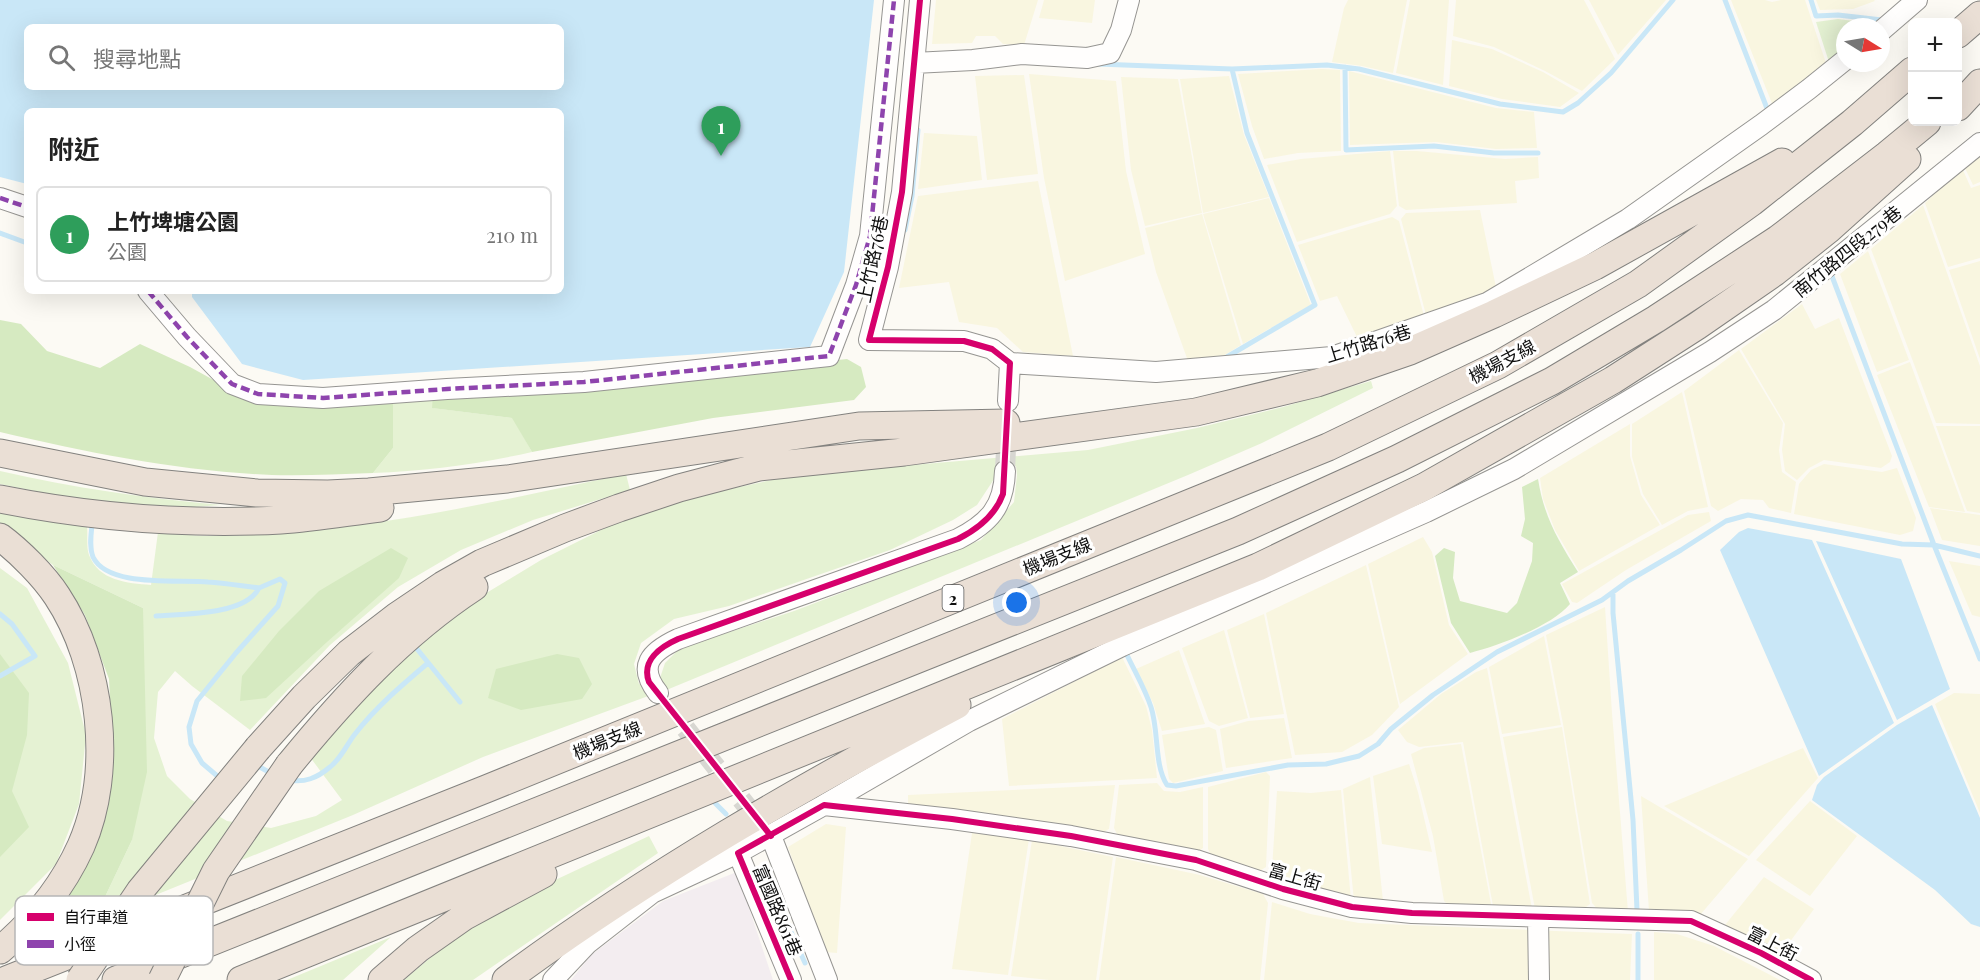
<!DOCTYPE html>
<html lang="zh-TW">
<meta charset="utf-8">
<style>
:root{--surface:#fff;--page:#f6f6f6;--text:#222;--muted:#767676;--line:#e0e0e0;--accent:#62615f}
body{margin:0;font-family:"Playfair Display","Noto Sans TC",serif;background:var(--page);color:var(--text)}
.controls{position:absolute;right:18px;top:18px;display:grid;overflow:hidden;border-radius:9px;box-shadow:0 6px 24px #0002}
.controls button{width:54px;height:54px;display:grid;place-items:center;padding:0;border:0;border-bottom:2px solid var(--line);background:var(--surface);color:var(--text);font:30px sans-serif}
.compass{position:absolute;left:1836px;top:18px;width:54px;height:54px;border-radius:50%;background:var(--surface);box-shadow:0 6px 24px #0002;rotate:101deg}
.you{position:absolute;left:1017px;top:603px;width:21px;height:21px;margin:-15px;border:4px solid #fff;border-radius:50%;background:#1a73e8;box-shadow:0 0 0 9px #1a73e833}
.badge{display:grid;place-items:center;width:39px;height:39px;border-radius:50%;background:var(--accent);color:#fff;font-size:20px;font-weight:700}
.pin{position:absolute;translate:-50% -50px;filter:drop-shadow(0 2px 3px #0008)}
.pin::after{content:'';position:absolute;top:32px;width:21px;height:18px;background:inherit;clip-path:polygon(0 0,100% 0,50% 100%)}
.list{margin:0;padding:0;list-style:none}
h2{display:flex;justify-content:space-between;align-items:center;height:78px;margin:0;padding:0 24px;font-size:26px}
h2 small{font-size:20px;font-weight:400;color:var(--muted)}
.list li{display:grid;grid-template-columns:39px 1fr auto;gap:18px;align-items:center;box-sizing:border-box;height:96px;margin:0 12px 12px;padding:0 12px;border:2px solid var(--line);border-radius:9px}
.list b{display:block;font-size:22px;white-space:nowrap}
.list p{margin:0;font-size:20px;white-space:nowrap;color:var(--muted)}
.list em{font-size:20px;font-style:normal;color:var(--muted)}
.icon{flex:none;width:33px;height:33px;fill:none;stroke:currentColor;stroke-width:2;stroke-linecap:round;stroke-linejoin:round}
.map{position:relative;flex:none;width:1980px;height:980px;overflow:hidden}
.search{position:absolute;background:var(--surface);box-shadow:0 6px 24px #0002;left:24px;top:24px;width:540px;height:66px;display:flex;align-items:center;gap:15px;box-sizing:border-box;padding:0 21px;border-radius:9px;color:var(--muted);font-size:22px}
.panel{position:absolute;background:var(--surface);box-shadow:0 6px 24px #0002;left:24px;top:108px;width:540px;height:186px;border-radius:9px}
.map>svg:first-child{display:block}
.industrial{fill:#f3edf0}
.farmland{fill:#f9f6e0}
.green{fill:#e5f2d3}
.forest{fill:#d6eac1}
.water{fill:#c9e7f7;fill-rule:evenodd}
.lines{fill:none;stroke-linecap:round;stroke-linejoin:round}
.stream{stroke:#c9e7f7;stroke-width:5}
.minor-tunnel{stroke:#d8d7d2;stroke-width:20;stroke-dasharray:20 10;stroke-linecap:butt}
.minor-casing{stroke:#969592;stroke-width:22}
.highway-casing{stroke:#83827f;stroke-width:29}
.minor{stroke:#fffefd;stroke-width:20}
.highway{stroke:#eadfd5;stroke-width:27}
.highway-bridge-casing{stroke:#83827f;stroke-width:29;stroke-linecap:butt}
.highway-bridge{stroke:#eadfd5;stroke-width:27}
.quiet{stroke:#8e44ad;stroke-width:4.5;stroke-dasharray:9 4.5;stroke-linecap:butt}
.cycleway-casing{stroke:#fff;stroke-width:10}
.cycleway{stroke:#d6006c;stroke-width:6}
.labels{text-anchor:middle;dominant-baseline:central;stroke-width:6;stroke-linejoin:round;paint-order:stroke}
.shield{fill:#fff;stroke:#575757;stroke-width:1.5}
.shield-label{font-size:16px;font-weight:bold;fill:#0f0f0f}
.street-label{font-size:18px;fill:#0f0f0f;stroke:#fff}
.key{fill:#fff;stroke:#b7b7b7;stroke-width:1.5}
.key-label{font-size:16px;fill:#0f0f0f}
</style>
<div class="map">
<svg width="1980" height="980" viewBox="0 0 1980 980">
<rect width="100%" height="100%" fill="#fcfaf4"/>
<path class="industrial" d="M737 872 773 980H571L591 955 663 901Z"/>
<path class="farmland" d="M936 0H1038L1024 45 1003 44 995 36H976L972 43 932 44Z
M1044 0H1095L1092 23 1039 18Z
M1348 0H1407L1393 73 1362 66 1332 62 1344 8Z
M1410 0H1449L1443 85 1396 73Z
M1456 0H1584L1615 59 1582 91 1545 71 1494 47 1453 36Z
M1589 0H1666L1618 55Z
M1731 0H1765L1772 2 1781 0H1805L1827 66 1773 106Z
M1816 0H1874L1875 1 1853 9 1820 10Z
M1452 40 1492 49 1543 72 1579 93 1560 107 1502 99 1449 86Z
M1322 69 1340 70 1341 151 1298 153 1264 159 1252 126 1238 74Z
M1349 71 1496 108 1534 112 1537 148 1496 149 1436 142 1350 145Z
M1029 74 1116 81 1126 171 1145 254 1065 281 1044 178Z
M1024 75 1038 174 987 180 975 76Z
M1229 76 1244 135 1269 197 1203 213 1180 79Z
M1121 77 1178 79 1202 213 1145 226 1131 170Z
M924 133 977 136 982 180 918 189Z
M1390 151 1397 206 1390 214 1297 242 1267 165 1301 159Z
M1393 151H1417L1505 159 1538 157 1539 178 1515 181 1517 203 1406 210 1399 206Z
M1980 152V182L1973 185 1964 166Z
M1962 168 1971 188 1980 185V258L1948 267 1925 203Z
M1038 181 1073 356 1023 352 997 328 959 322 949 282 899 288 918 196Z
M1269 198 1311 305 1243 344 1203 214Z
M1923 205 1980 366V424L1936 423 1871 249Z
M1480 210 1497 292 1426 315 1401 219 1406 213Z
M1202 214 1241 345 1212 363 1188 361 1156 272 1145 228Z
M1392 217 1399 221 1424 316 1357 337 1337 296 1320 301 1298 245Z
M1868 251 1909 360 1877 372 1840 274Z
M1980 261V359L1949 270Z
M1802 304 1815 329 1839 318 1892 456 1890 462 1881 468 1824 460 1809 468 1797 480 1785 471 1782 450 1785 424 1741 349Z
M1739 350 1783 423 1779 450 1782 472 1796 482 1791 513 1769 508 1763 500 1741 499 1718 511 1711 506 1684 391Z
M1910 362 1965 512 1929 507 1877 375Z
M1682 392 1708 507 1688 511 1662 525 1643 494 1632 457V424Z
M1630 424V456L1641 495 1660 525 1579 571 1555 530 1543 499 1540 478Z
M1936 426H1980V513L1967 511Z
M1824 464 1882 472 1897 468 1916 518 1913 531 1900 535 1794 514 1799 484 1811 470Z
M1930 508 1980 515V546L1942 540Z
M1709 512 1711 521 1626 570 1577 603 1572 602 1562 584 1688 515Z
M1423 537 1432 552 1449 625 1468 654 1400 704 1368 564Z
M1949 561 1980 566V617L1972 615Z
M1366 565 1399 707 1372 735 1342 752 1295 755 1266 613Z
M1605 607 1612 713 1628 912 1599 911 1592 903 1563 724 1546 635Z
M1264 614 1284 714 1250 718 1227 630Z
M1224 630 1248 718 1219 726 1209 721 1182 648Z
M1544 636 1561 725 1502 734 1489 667Z
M1179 650 1205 724 1162 731 1153 703 1136 669Z
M1122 657 1146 706 1152 730 1157 778 1009 786 1002 719Z
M1487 668 1532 909 1493 906 1463 742 1419 747 1407 742 1398 730 1441 694 1476 672Z
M1954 693 1980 694V813L1935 704Z
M1284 718 1292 758 1226 768 1220 729 1248 721Z
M1209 727 1216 730 1223 771 1173 783 1169 779 1162 735Z
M1562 727 1590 904 1582 910 1535 909 1503 737Z
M1461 744 1491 904 1483 910 1452 908 1444 901 1433 836 1411 754 1424 748Z
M1803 748 1818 778 1749 856 1664 806Z
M1409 764 1418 792 1432 852 1382 844 1373 776Z
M1266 772 1270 776 1266 867 1258 872 1212 857 1208 849V787Z
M1370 777 1383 901H1354L1343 789Z
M1157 783 1164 791 1180 792 1203 787V848L1196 854 1119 838 1114 828 1119 785Z
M1115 785 1109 829 1100 834 908 808V795Z
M1341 790 1351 900 1276 879 1272 869 1277 791 1311 793Z
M1641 796 1748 859 1700 915 1649 911Z
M1810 801 1857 836 1810 896 1756 860Z
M826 824 846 827 837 953 825 952 788 847Z
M972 833 1029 839 1008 975 952 969Z
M1032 840 1113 857 1096 980H1049L1011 976Z
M1116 857 1200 875 1263 894 1268 903 1260 980H1099Z
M1764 877 1814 909 1781 954 1725 925Z
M1272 902 1310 914 1359 923 1632 934 1630 980H1264Z
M1654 932 1677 934 1714 946 1780 980H1654Z"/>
<path class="green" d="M1838 19 1877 24 1873 27H1845V50L1829 62 1816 22Z
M1371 381 1373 388 1262 443 1188 475 664 691 659 681 665 663 680 648 794 611 981 540 1014 502 1017 475 1016 466 1000 470 977 505 953 520 890 550 729 606 674 619 641 643 634 664 639 684 648 686 651 695 483 757 353 815 94 920 132 840 143 608 53 565 0 527V510L87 526C88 534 86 547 89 555 99 581 127 583 151 585L158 532C175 533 192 536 208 536 349 536 489 503 626 474L630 490 533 520 461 550 398 587 330 645 250 730 192 686 175 671 158 692 154 738 167 776 190 799 227 821 271 828 316 816 342 800 310 757 417 643 483 595 541 560 609 526 688 498 795 475 1088 450 1197 428 1283 407Z
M433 394V408L513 418 532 452C479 464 427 471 373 473L393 448V397Z
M0 471C73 488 147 498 221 505L153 510 50 494 0 484Z
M0 568 27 588 68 663 86 735 79 804 56 864 0 920Z
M649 836 658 853 473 980H404L455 937 551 882Z
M391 937 343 980H287Z"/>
<path class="forest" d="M0 320 21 324 47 351 100 368 140 344 190 367 239 394 393 397V448L373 473C339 474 305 476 272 475 179 471 90 453 0 432Z
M847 359 861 367 866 387 854 400 713 418 532 452 512 418 432 408 433 394 784 366Z
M1538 479C1544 517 1558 540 1578 572L1560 583 1570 604C1552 626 1498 646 1470 653L1451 623 1435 556 1444 548 1455 552 1453 578 1460 601 1507 613 1517 603 1532 561 1533 543 1521 536 1525 519 1522 487Z
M391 548 408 558 399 578 327 642 266 698 240 701 242 676 279 631 319 591Z
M53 565 143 608 147 772 132 840 94 920 28 943 41 929 104 812 113 756 109 679 85 615Z
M0 654 29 693 27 735 12 791 29 827 0 857Z
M557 654 579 658 592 684 582 699 521 710 488 698 496 669Z"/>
<path class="water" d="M0 0H874L844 272 810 347 303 380 242 364 192 297V291H561V111H27V184L0 177ZM27 27H561V87H27Z
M1748 528 1812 540 1894 723 1819 776 1720 550 1739 532Z
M1816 541 1901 559 1950 689 1897 720Z
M1932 705 1980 818V927L1971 924 1935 890 1812 800 1817 785 1824 777 1897 725Z"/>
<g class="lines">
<path class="stream" d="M1725 0 1768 111
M1811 0 1816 16 1838 15 1882 20
M1097 64 1232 69 1327 65 1359 69 1500 104 1563 112 1578 103 1611 73 1673 0
M1345 67 1346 150 1434 146 1494 153H1538
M905 230 912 196 918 130
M0 233 27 243
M1830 271 1934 545 1980 556
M1225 358 1315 305 1247 133 1232 69
M92 525C91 535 89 547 93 557 108 588 179 579 208 582 225 583 242 586 259 588 246 615 183 614 156 616
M1613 592V613L1633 820 1637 910
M0 614 12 624 35 656 0 676
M413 644 460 702
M1127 655C1135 672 1145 689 1151 707 1159 731 1154 765 1167 785L1176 786 1288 765 1326 764 1359 756 1378 744 1391 729 1433 695 1497 652 1602 600 1628 581 1681 550 1726 521 1748 515 1902 544 1934 545 1980 659
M256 769 258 766 274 775
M222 780 202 763 191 744 189 727 197 701 236 653 278 606 285 583 280 579 259 588
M288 780C305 783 317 778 330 767 341 759 347 744 355 734 376 707 402 685 428 663
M715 803 726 814
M764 872 805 963
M1638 980V934"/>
<path class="minor-tunnel" d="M1005 471 1007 427
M667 705 764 828"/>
<g class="minor-casing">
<path id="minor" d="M920 0 902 192 888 267 869 340 964 341 992 349 1010 363 1008 401
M1881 31 1917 0
M914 63 973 60 1022 54 1087 58 1110 53 1121 30 1129 0
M0 198 27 207
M148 291 187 337 232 384 258 394 323 398 447 389 584 382 829 356 856 285 870 236 894 0
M1010 363 1156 372 1332 357 1487 303 1628 219 1761 125 1809 89 1845 60
M658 693C637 666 650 652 678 639L958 539C989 523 1004 507 1005 471
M824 805 969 721 1122 646 1426 512 1514 469 1710 352 1774 310 1980 143
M771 836 827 980
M1538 917 1539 980
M553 980 588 943 652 893 738 853
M791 980 738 853 824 805 952 819 1071 836 1196 860 1283 889 1352 907 1412 913 1691 921 1761 953 1811 980"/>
</g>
<g class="highway-casing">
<path id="highway" d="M1958 34 1980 15
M1958 107 1980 83
M0 453 145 482 257 493 328 494 369 492 507 479 859 426 1006 423
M0 499C95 518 184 525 281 520 314 518 347 512 380 508
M0 537C19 551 44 576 57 596 102 664 114 771 81 846 62 888 35 921 0 950
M258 748 304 697 349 653 397 616 443 585 482 563 565 528 619 508 679 488 759 467 904 452 1196 412 1317 383 1410 351 1494 314 1595 266 1782 162
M289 765C343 699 401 635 474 587
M6 980 486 789 1328 447 1498 365 1638 284 1752 202 1852 123 1912 71
M116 980 1238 531 1397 459 1552 381 1656 319 1778 239 1887 155 1927 122
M241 980 1258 567 1424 487 1613 380 1697 326 1775 272 1828 230 1907 159
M382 980 418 949 465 916 543 874
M506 980C648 875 802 787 957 705"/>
</g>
<use href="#minor" class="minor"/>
<use href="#highway" class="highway"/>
<g class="highway-bridge-casing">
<path id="highway-bridge" d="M80 980 140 891 258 748
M162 980 216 871 289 765"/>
</g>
<use href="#highway-bridge" class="highway-bridge"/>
<path class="quiet" d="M0 198 27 207
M148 291 187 337 232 384 258 394 323 398 447 389 584 382 829 356 856 285 870 236 894 0"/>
<g class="cycleway-casing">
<path id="cycleway" d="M771 836 649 682C641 661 660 647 678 639L958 539C978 529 995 516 1003 494L1010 363 992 349 964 341 869 340 888 267 902 192 920 0
M791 980 738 853 824 805 952 819 1071 836 1196 860 1283 889 1352 907 1412 913 1691 921 1761 953 1811 980"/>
</g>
<use href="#cycleway" class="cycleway"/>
</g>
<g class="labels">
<rect class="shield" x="942.5" y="585" width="21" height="26" rx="4.5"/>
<g class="shield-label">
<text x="953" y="598">2</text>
</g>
<g class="street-label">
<text transform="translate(1847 251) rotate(-39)">南竹路四段279巷</text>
<text transform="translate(872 259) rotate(-78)">上竹路76巷</text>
<text transform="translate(1368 343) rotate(-17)">上竹路76巷</text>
<text transform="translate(1502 361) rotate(-28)">機場支線</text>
<text transform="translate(1057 556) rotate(-22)">機場支線</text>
<text transform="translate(607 740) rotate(-22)">機場支線</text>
<text transform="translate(1295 876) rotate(16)">富上街</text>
<text transform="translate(778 910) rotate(67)">富國路861巷</text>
<text transform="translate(1773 943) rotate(27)">富上街</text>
</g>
</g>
<rect x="15" y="896" width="198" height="69" rx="9" class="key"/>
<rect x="27" y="913" width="27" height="8" fill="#d6006c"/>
<rect x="27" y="940" width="27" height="8" fill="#8e44ad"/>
<g class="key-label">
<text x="64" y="923">自行車道</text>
<text x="64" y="950">小徑</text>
</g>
</svg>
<div class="controls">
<button>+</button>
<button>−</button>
</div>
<svg class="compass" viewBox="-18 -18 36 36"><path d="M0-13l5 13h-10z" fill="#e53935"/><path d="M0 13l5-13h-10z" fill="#767676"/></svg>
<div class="you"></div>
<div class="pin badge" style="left:721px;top:156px;background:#2e9e5b">1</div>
<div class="search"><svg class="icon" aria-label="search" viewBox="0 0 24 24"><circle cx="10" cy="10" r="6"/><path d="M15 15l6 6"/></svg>搜尋地點</div>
<section class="panel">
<h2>附近<small></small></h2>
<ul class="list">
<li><span class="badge" style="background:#2e9e5b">1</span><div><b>上竹埤塘公園</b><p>公園</p></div><em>210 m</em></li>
</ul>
</section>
</div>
